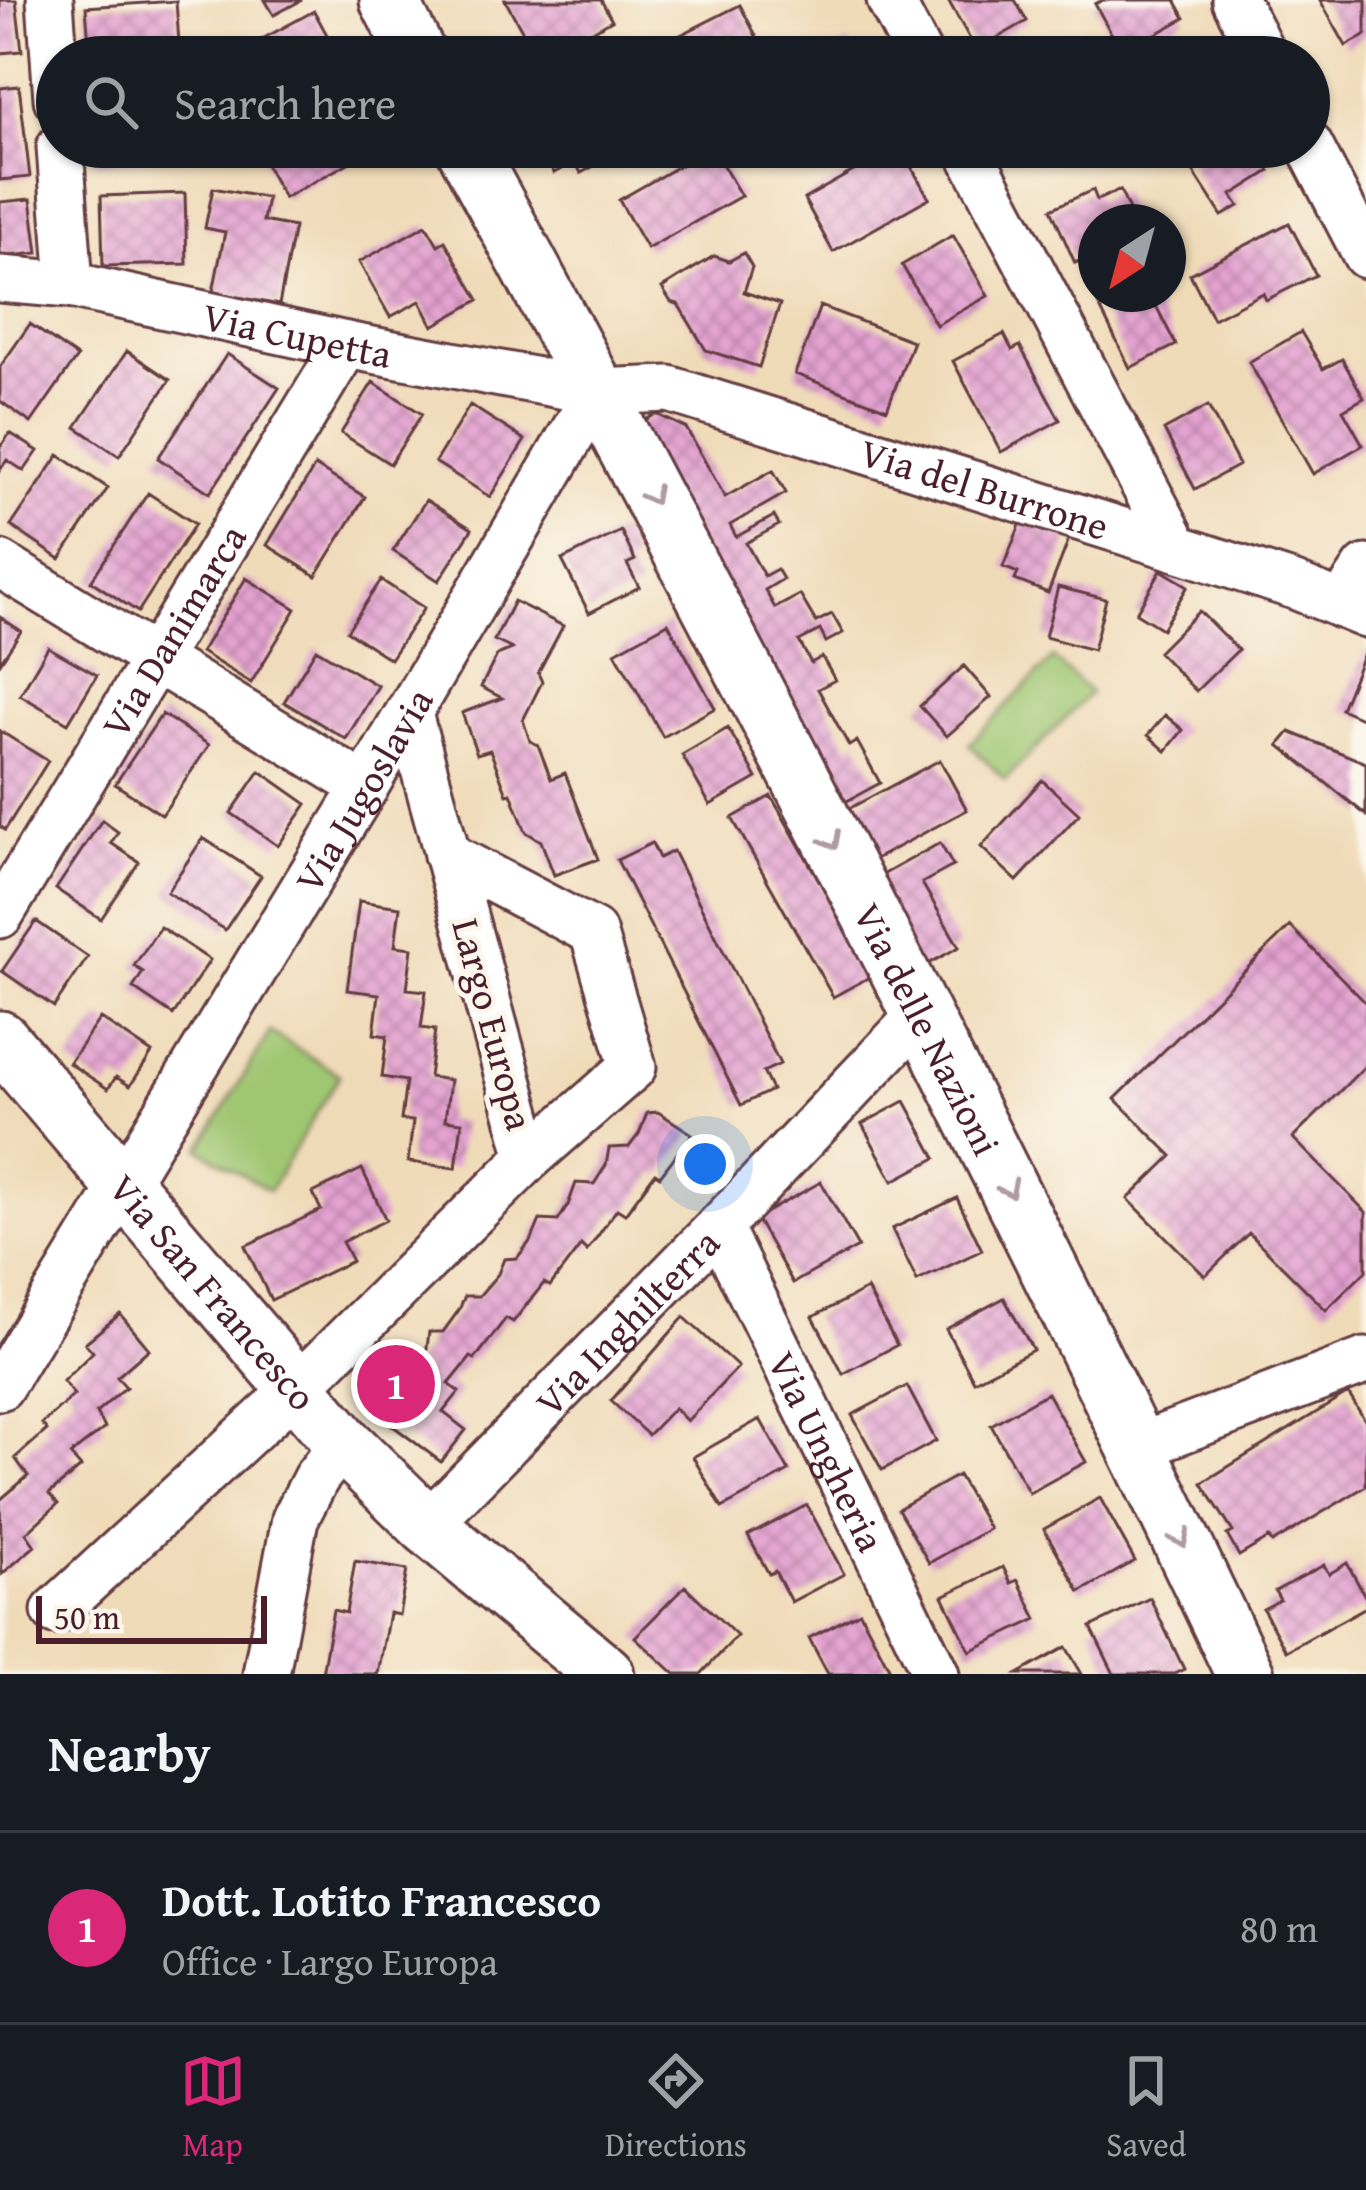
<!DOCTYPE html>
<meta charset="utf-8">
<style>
:root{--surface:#171b24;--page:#242831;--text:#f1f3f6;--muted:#9ea1a6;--line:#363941;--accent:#db2777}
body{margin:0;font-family:"Gentium Book Plus",serif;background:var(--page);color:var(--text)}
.compass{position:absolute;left:1078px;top:204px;width:108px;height:108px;border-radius:50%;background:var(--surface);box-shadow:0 3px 9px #0004;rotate:216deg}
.scale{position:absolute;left:36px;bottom:30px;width:231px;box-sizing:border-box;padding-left:12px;border:6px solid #4a1f2b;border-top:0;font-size:33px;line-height:42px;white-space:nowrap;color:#4a1f2b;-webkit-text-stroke:9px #fbf7ec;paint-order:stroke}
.you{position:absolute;left:705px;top:1164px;width:42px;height:42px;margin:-30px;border:9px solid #fff;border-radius:50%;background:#1a73e8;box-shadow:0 0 0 18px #1a73e833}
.badge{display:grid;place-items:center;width:78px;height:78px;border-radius:50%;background:var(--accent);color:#fff;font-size:39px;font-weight:700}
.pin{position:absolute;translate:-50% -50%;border:6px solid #fff;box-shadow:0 3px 12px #0006}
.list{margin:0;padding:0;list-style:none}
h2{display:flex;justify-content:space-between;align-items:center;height:156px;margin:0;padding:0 48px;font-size:51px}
h2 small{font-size:39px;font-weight:400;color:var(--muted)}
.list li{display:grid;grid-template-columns:78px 1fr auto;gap:36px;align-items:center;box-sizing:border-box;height:192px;padding:0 48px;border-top:3px solid var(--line)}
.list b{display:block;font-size:45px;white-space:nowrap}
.list p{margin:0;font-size:39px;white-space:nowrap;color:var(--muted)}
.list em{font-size:39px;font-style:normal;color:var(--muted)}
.icon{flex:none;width:66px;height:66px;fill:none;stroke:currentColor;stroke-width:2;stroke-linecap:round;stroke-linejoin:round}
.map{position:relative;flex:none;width:1366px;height:1674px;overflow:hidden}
.search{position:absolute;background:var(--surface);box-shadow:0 3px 9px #0004;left:36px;right:36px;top:36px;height:132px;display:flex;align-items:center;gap:30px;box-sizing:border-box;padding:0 42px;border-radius:66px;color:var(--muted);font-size:45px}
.sheet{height:348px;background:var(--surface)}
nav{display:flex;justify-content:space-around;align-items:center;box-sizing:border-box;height:168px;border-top:3px solid var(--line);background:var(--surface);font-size:33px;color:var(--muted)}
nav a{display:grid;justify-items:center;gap:6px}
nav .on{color:var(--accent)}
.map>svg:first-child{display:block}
.pitch{fill:#9fc671;stroke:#74724e;stroke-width:3}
.building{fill:url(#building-cross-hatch)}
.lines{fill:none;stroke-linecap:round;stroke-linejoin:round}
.minor-casing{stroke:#633b40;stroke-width:51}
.major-casing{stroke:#633b40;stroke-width:63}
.minor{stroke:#fff;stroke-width:45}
.major{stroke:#fff;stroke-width:57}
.oneway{stroke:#ae9aa0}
.labels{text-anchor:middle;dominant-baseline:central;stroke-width:10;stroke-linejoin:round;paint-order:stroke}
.street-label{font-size:39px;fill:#4a1f2b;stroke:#fbf7ec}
</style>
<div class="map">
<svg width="1366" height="1674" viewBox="0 0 1366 1674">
<defs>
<pattern id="building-cross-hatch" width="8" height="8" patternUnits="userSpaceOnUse" patternTransform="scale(3)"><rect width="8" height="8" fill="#e4a3d1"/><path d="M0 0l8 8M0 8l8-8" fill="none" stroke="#bb84aa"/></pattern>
</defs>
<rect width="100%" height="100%" fill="#fbf7ec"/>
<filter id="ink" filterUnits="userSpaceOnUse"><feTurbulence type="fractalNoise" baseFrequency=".00833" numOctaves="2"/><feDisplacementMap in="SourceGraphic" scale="24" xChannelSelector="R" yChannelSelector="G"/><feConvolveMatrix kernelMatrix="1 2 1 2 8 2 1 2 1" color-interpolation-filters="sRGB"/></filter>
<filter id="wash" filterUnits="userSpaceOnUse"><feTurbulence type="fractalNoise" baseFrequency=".004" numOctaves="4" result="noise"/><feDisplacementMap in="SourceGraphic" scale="48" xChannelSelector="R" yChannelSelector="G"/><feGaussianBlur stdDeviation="2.7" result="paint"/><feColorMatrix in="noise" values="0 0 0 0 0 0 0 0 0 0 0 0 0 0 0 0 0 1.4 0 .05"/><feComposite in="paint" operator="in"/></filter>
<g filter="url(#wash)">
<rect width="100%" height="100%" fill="#f0dbb9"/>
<path class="pitch" d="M1053 658 1090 693 1005 780 969 744Z
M270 1032 340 1075 269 1191 200 1149Z"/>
<g id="blocks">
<path class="building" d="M0 0H16L22 51 0 53Z
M265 0H302L274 15Z
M505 0H601L612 20 545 57H537Z
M948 0H1015L1027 21 976 50Z
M1103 0H1175L1185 18 1122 53 1095 4Z
M1320 0H1366V35L1346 46Z
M176 1 180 57H90L86 7Z
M740 5 767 57H647L645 53Z
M314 11 339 57H261L253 44Z
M848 43 855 57H823Z
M19 86 30 177 0 180V88Z
M95 147H181L182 154 96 163Z
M256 147H378L284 198Z
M540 147H629L581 173 575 162 554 173Z
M712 147 741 196 647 249 619 200Z
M778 147H804L784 158Z
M896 147H900L929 198 833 252 804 199Z
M1185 147H1255L1270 171 1232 195 1239 206 1222 216 1191 168 1196 165Z
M213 188 267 198 263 221 294 227 279 305 213 292 225 232 205 228Z
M1093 190 1097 200 1120 190 1131 215 1120 220 1121 222H1096V254L1075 263 1051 209Z
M185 193 187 264 103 266 101 196Z
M31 199 38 253 0 257V202Z
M1289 223 1316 275 1266 300 1263 293 1213 319 1190 274Z
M426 225 438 245 445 241 479 300 433 326 420 301 390 317 359 262Z
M953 235 988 296 936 325 902 265Z
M744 253 752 267 744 292 780 304 759 367 706 350 678 304 671 302 662 288 714 256 729 261Z
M1112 294H1150L1176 345 1130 368 1097 302Z
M820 306 913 341 887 409 795 374Z
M30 324 77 357 31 423 0 401V367Z
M1301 332 1323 369 1342 359 1364 398 1343 410 1363 445 1313 474 1249 362Z
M1004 334 1012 350 1020 346 1060 420 1001 452 953 361Z
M127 351 170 380 119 456 76 427Z
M227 354 279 388 210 493 158 458Z
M373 382 422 414 390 464 341 433Z
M470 405 525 440 490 497 435 462Z
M1208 406 1239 465 1195 489 1164 430Z
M656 414 686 428 725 497 773 470 786 493 730 525 736 537 774 516 779 525 746 543 764 576 777 569 783 579 765 590 775 608 800 595 816 622 832 614 843 633 826 642 820 630 799 641 811 663 822 657 835 680 818 689 849 746 857 741 880 783 836 807 630 429Z
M10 433 38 451 24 471 7 460 0 470V444L2 445Z
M59 455 108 488 60 559 11 526Z
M315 466 365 497 316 576 267 545Z
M148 493 195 524 138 612 91 581Z
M426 500 472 529 439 581 393 551Z
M1022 520 1069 539 1048 593 1015 580 1018 573 1003 567Z
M621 531 635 560 627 564 639 587 589 613 562 560Z
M1161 570 1188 586 1162 629 1136 613Z
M246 578 296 609 251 683 201 652Z
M381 580 424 608 390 659 347 631Z
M1058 587 1106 599 1093 650 1045 637Z
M514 601 563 626 538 673 542 682 523 720 530 741 538 745 551 779 565 773 598 859 554 875 541 841 526 832 511 793 507 794 490 750 477 754 462 713 502 698 481 687 497 655 512 649 494 640Z
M1199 611 1238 650 1196 691 1158 652Z
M0 617 21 631 0 663Z
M668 623 715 708 663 737 615 652Z
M48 647 97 675 68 723 20 695Z
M1366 648V720L1341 709Z
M316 649 378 686 346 739 284 702Z
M964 666 991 697 947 736 920 706Z
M162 714 209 745 162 815 115 784Z
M1165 715 1183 730 1166 751 1148 735Z
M728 728 757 778 710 805 682 755Z
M0 731 48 761 5 830 0 826Z
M1290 732 1366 763V815L1279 745Z
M940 760 967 810 864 865 837 815Z
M260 771 307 804 278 846 231 813Z
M1042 780 1079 814 1017 881 981 847Z
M771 796 873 975 833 997 732 818Z
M102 820 118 832 111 843 139 862 101 919 56 889Z
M203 838 261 876 225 930 167 892Z
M652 843 659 858 673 851 780 1064 763 1072 772 1090 741 1105 617 860Z
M940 843 953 866 922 883 959 947 917 970 868 883Z
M359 901 400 907 395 946 412 948 407 989 426 991 421 1028 435 1030 429 1077 450 1080 445 1120 462 1122 456 1168 408 1162 413 1121 401 1120 406 1081 382 1077 387 1036 374 1034 379 994 347 990Z
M36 921 88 957 54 1007 2 971Z
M1290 926 1366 1003V1065L1293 1138 1366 1212V1271L1326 1310 1249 1233 1205 1276 1128 1199 1172 1156 1115 1099Z
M160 927 210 960 173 1015 133 988 143 972 134 966Z
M100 1018 152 1053 130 1086 116 1077 108 1089 69 1063Z
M905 1101 936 1158 893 1181 862 1124Z
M658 1112 692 1134 660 1176 655 1173 625 1214 617 1209 587 1251 581 1245 550 1286 544 1283 513 1322 506 1318 475 1359 471 1357 449 1384 459 1392 443 1412 466 1430 441 1462 389 1423 405 1405 401 1400 425 1370 416 1362 427 1348 429 1332H443L459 1310 465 1296H479L498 1274 504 1259 517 1258 532 1239 540 1220 558 1221 568 1205 576 1183 594 1184 606 1165 609 1148 629 1147 639 1134 647 1113Z
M362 1169 386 1220 342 1242 352 1261 271 1300 245 1246 321 1210 313 1193Z
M821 1182 858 1247 793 1283 756 1218Z
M957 1198 982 1250 917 1281 892 1229Z
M867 1289 897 1345 843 1374 813 1317Z
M1004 1298 1033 1350 974 1381 946 1329Z
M120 1314 149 1349 117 1377 126 1387 96 1413 105 1428 70 1455 81 1467 49 1494 58 1504 26 1533 35 1546 2 1574 0 1500 28 1476 15 1458 47 1430 42 1424 74 1395 63 1381 93 1352 85 1343Z
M684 1317 738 1367 687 1421 674 1408 648 1435 611 1401Z
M907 1386 936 1441 882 1470 852 1415Z
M1047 1393 1086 1462 1029 1493 991 1425Z
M1348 1393 1366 1422V1486L1272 1543 1269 1538 1239 1556 1227 1535 1233 1532 1202 1483Z
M760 1419 789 1471 722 1508 693 1457Z
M958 1475 989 1529 929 1563 898 1509Z
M1100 1498 1135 1561 1080 1592 1044 1529Z
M807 1505 844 1574 791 1602 775 1571 769 1574 748 1536Z
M355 1561 407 1570 399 1615 389 1613 378 1674H322L333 1610 346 1613Z
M1347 1563 1366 1598V1607L1286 1651 1263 1609 1280 1600 1275 1591 1324 1565 1329 1574Z
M1003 1567 1011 1583 1018 1580 1037 1619 970 1651 943 1596Z
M685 1586 737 1636 701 1674H675L635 1637Z
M1150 1598 1184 1669 1174 1674H1114L1091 1627Z
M860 1612 889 1668 878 1674H828L809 1638Z
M1066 1647 1082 1674H1018Z"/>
</g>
</g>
<g filter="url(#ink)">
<use href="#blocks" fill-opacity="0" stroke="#633b40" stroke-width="3"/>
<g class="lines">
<g class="minor-casing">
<g id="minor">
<path d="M50 0 57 99"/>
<path d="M890 0 920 57"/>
<path d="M1235 0 1264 57"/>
<path d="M1309 145 1366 255"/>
<path d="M60 147 70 285"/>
<path d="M967 147 1177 548"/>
<path id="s1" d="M0 279 70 285 346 345 597 392 669 389 1177 548 1295 586 1366 615"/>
<path d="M0 564 365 787"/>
<path d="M1341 605 1366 568"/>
<path d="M447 855 593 932 633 1067 530 1157"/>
<path id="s2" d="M0 915 346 345"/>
<path id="s3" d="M719 1227 936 1674"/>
<path id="s4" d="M0 1387 365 787 597 392"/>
<path d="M1137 1447 1365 1361"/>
<path id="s5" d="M427 1525 719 1227 922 1013"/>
<path d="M55 1611 297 1388 530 1157 409 714"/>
<path d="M266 1674 295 1519 316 1478 343 1443"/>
</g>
</g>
<g class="major-casing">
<g id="major">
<path d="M389 0 418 57"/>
<path id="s6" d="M465 147C738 649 1000 1157 1245 1674"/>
<path id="s7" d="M0 1040 343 1443 427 1525 605 1674"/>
</g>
</g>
<use href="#minor" class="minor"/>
<use href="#major" class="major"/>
</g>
<defs><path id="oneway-chevron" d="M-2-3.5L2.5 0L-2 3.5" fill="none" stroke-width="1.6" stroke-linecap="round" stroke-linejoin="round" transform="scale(3)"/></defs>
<g class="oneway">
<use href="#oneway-chevron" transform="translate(652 496) rotate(62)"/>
<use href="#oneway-chevron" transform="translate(832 841) rotate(62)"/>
<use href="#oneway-chevron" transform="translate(1009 1189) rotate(64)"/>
<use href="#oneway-chevron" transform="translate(1181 1539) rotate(65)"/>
</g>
</g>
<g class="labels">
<g class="street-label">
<text stroke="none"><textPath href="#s1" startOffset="303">Via Cupetta</textPath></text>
<text stroke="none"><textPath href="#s1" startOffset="1011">Via del Burrone</textPath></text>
<text stroke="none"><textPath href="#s2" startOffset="333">Via Danimarca</textPath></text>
<text stroke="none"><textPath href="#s4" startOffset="699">Via Jugoslavia</textPath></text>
<text transform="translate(494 1024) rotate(75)">Largo Europa</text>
<text stroke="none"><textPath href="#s6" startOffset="996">Via delle Nazioni</textPath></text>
<text stroke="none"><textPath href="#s7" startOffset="330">Via San Francesco</textPath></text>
<text stroke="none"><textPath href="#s5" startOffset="285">Via Inghilterra</textPath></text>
<text stroke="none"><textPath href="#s3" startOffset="249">Via Ungheria</textPath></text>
</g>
</g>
</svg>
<svg class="compass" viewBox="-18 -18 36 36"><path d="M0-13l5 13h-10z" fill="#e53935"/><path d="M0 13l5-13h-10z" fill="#9ea1a6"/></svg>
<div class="scale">50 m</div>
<div class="you"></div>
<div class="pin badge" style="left:396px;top:1384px">1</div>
<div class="search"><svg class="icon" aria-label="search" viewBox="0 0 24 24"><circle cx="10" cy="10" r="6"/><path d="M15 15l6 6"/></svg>Search here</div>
</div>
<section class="sheet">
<h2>Nearby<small></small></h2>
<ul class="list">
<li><span class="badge">1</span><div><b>Dott. Lotito Francesco</b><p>Office · Largo Europa</p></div><em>80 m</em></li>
</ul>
</section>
<nav>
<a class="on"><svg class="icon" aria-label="map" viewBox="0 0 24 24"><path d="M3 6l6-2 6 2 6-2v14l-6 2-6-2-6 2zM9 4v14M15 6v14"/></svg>Map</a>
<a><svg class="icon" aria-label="directions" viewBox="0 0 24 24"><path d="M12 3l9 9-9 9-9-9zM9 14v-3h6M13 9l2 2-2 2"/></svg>Directions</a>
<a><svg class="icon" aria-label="saved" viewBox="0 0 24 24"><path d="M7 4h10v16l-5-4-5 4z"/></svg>Saved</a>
</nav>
